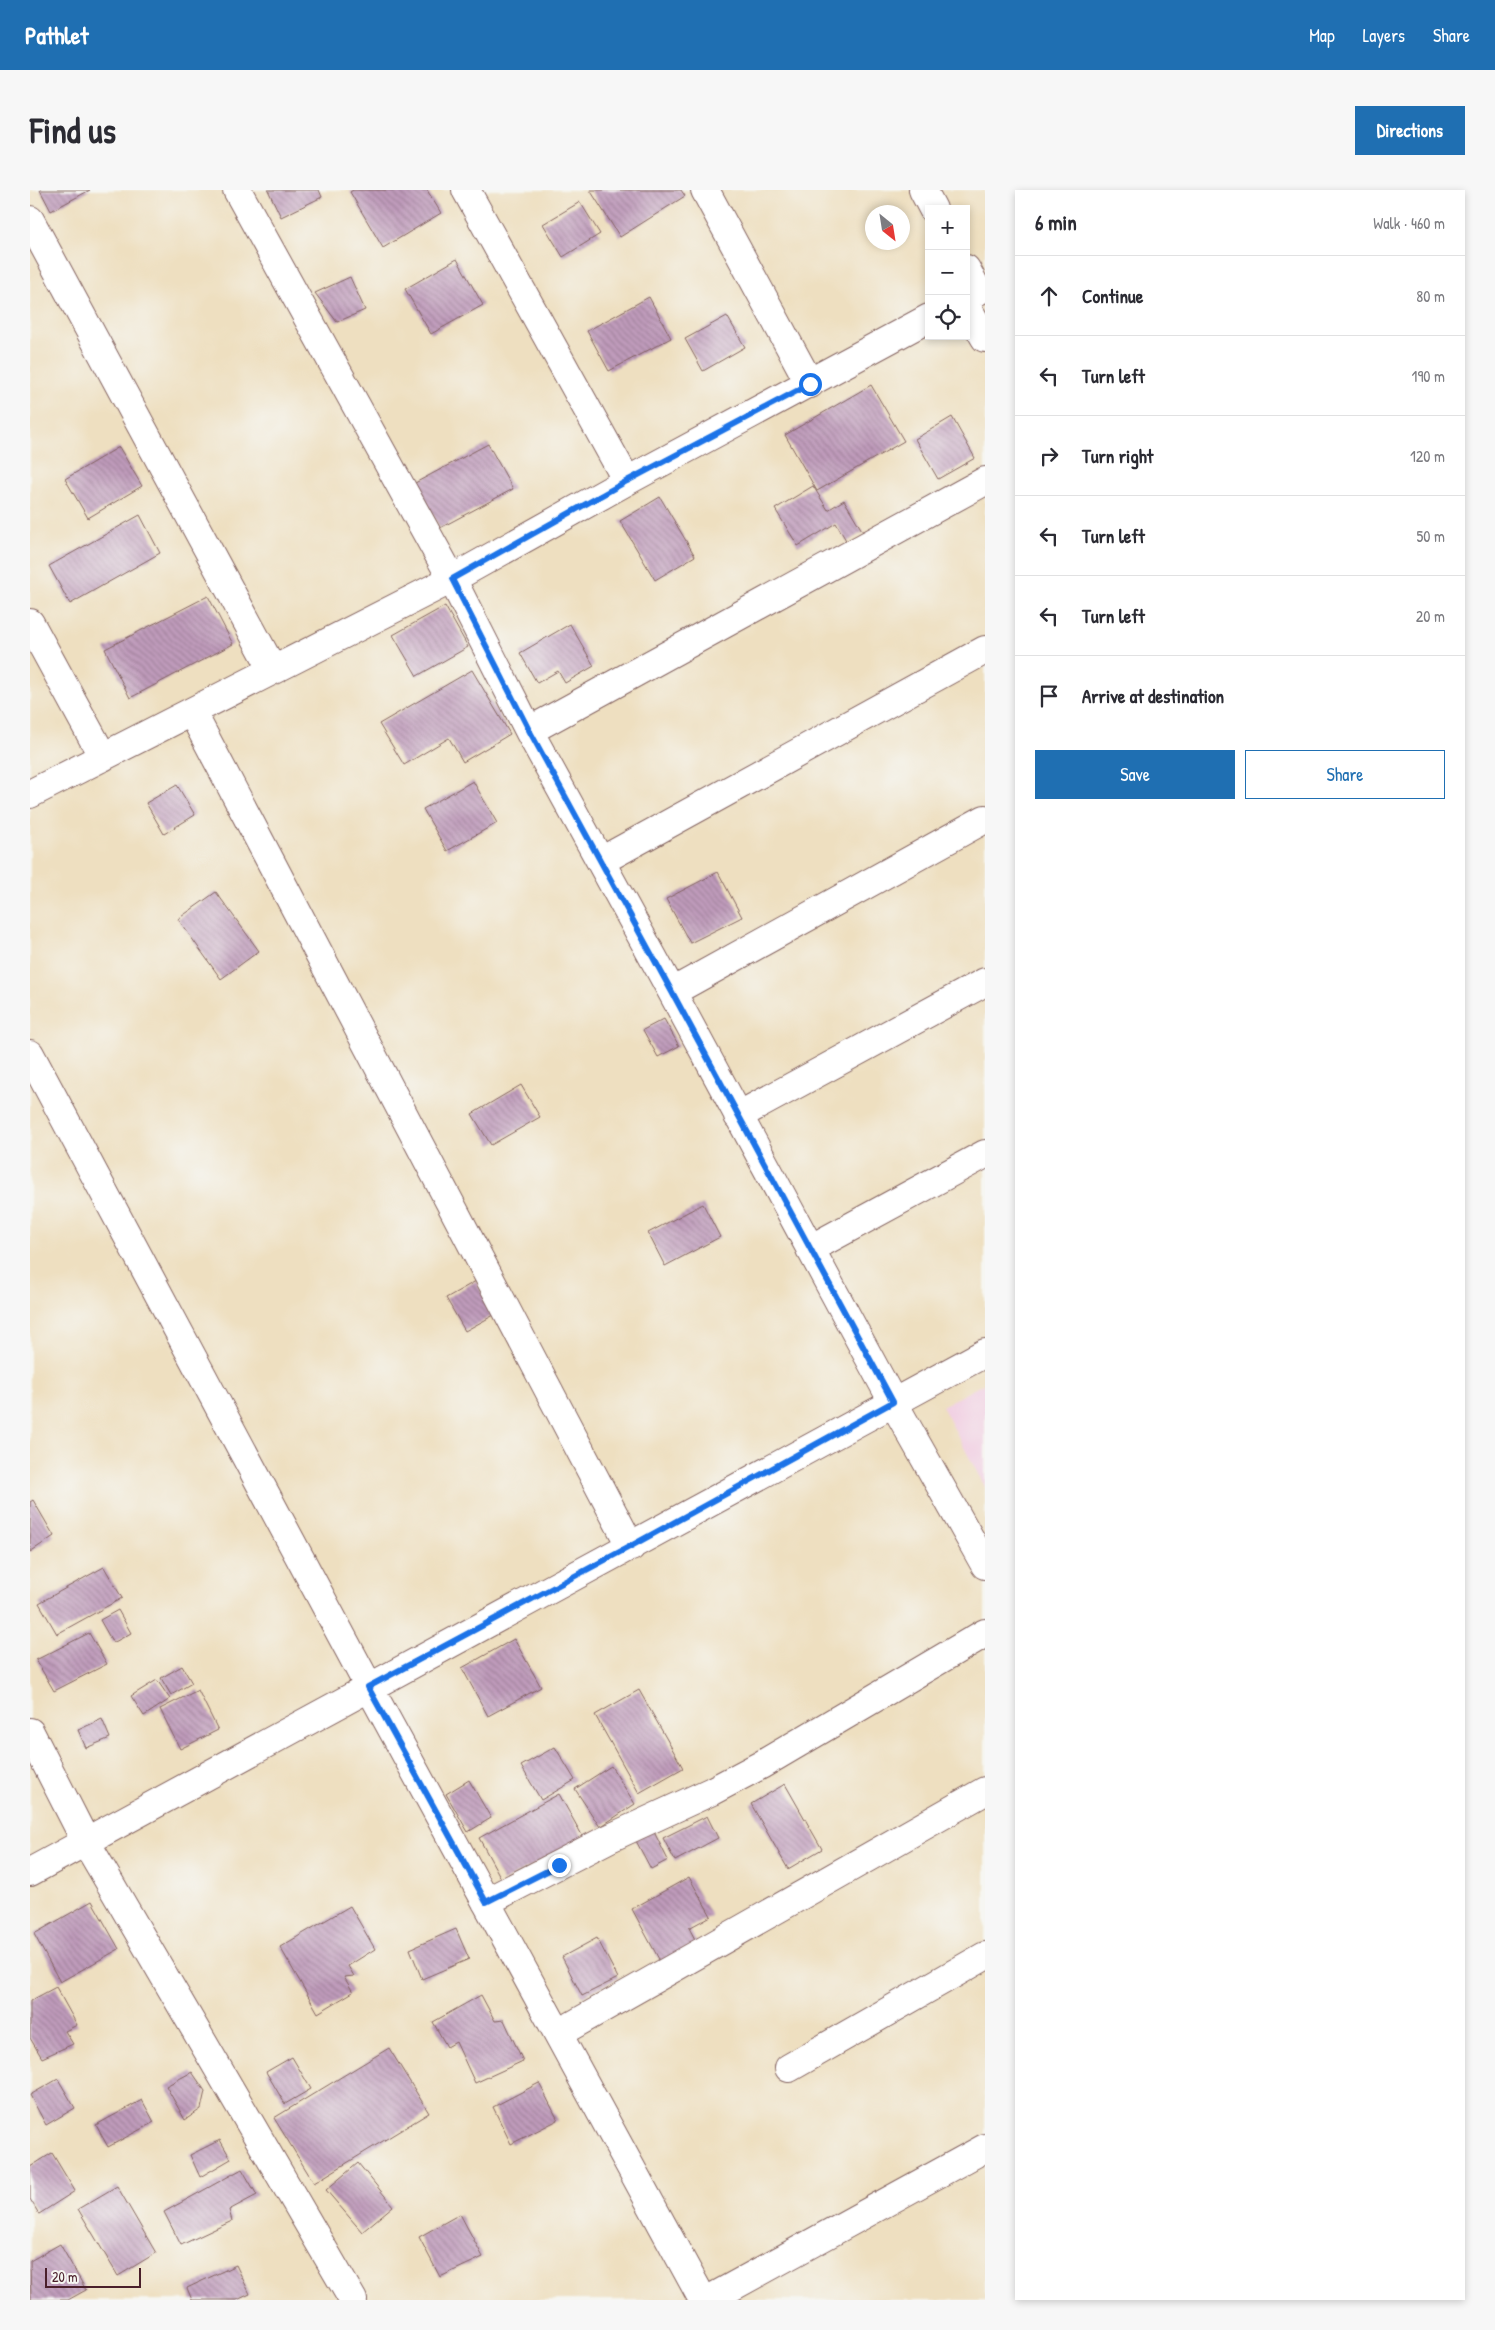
<!DOCTYPE html>
<meta charset="utf-8">
<style>
:root{--surface:#fff;--page:#f7f7f7;--text:#2b2b33;--muted:#7c7c81;--line:#e1e1e2;--accent:#1f6fb2}
body{margin:0;font-family:"Patrick Hand",sans-serif;background:var(--page);color:var(--text)}
.controls{position:absolute;right:15px;top:15px;display:grid;overflow:hidden;border-radius:0px;box-shadow:0 2px 8px #0003}
.controls button{width:45px;height:45px;display:grid;place-items:center;padding:0;border:0;border-bottom:1px solid var(--line);background:var(--surface);color:var(--text);font:25px sans-serif}
.compass{position:absolute;left:835px;top:15px;width:45px;height:45px;border-radius:50%;background:var(--surface);box-shadow:0 2px 8px #0003;rotate:150deg}
.scale{position:absolute;left:15px;bottom:12px;width:96px;box-sizing:border-box;padding-left:5px;border:2px solid #4a1f2b;border-top:0;font-size:14px;line-height:18px;white-space:nowrap;color:#4a1f2b;-webkit-text-stroke:4px #f6f6f2;paint-order:stroke}
.stop{position:absolute;width:15px;height:15px;margin:-11px;border:4px solid #1a73e8;border-radius:50%;background:#fff}
.stop.end{background:#1a73e8;border-color:#fff;box-shadow:0 1px 5px #0008}
.list{margin:0;padding:0;list-style:none}
h2{display:flex;justify-content:space-between;align-items:center;height:65px;margin:0;padding:0 20px;font-size:21px}
h2 small{font-size:16px;font-weight:400;color:var(--muted)}
.list li{display:grid;grid-template-columns:32px 1fr auto;gap:15px;align-items:center;box-sizing:border-box;height:80px;padding:0 20px;border-top:1px solid var(--line)}
.list b{display:block;font-size:19px;white-space:nowrap}
.list em{font-size:16px;font-style:normal;color:var(--muted)}
.actions{display:flex;gap:10px;padding:15px 20px}
.actions a{flex:1;padding:11px 0;border:1px solid var(--accent);border-radius:0px;text-align:center;font-size:18px;color:var(--accent)}
.actions .main{background:var(--accent);color:#fff}
.icon{flex:none;width:28px;height:28px;fill:none;stroke:currentColor;stroke-width:2;stroke-linecap:round;stroke-linejoin:round}
.map{position:relative;flex:none;width:955px;height:2110px;overflow:hidden;border-radius:0px}
header{display:flex;align-items:center;gap:30px;box-sizing:border-box;height:70px;padding:0 25px;background:var(--accent);color:#fff}
header strong{font-size:24px}
nav{display:flex;gap:28px;margin-inline-start:auto;font-size:18px}
.intro{display:flex;align-items:center;justify-content:space-between;box-sizing:border-box;height:120px;padding:0 30px}
h1{margin:0;font-size:35px}
.button{padding:12px 22px;border-radius:0px;background:var(--accent);color:#fff;font-size:18px;font-weight:700}
main{display:flex;gap:30px;padding:0 30px}
aside{flex:1;background:var(--surface);border-radius:0px;box-shadow:0 2px 8px #0003}
.map>svg:first-child{display:block}
.built{fill:#f1d0e3}
.building{fill:url(#building-back-hatch)}
.lines{fill:none;stroke-linecap:round;stroke-linejoin:round}
.minor-casing{stroke:#83625f;stroke-width:30}
.minor{stroke:#fff;stroke-width:28}
.route{stroke:#1a73e8;stroke-width:6}
</style>
<header>
<strong>Pathlet</strong>
<nav><a>Map</a><a>Layers</a><a>Share</a></nav>
</header>
<div class="intro"><h1>Find us</h1><a class="button">Directions</a></div>
<main>
<div class="map">
<svg width="955" height="2110" viewBox="0 0 955 2110">
<defs>
<pattern id="building-back-hatch" width="6" height="6" patternUnits="userSpaceOnUse" patternTransform="scale(1.25)"><rect width="6" height="6" fill="#bf9bbb"/><path d="M-1 5l2 2M0 0l6 6M5-1l2 2" fill="none" stroke="#9d7e98"/></pattern>
</defs>
<rect width="100%" height="100%" fill="#f6f6f2"/>
<filter id="ink" filterUnits="userSpaceOnUse"><feTurbulence type="fractalNoise" baseFrequency=".02" numOctaves="2"/><feDisplacementMap in="SourceGraphic" scale="10" xChannelSelector="R" yChannelSelector="G"/><feConvolveMatrix kernelMatrix="1 2 1 2 8 2 1 2 1" color-interpolation-filters="sRGB"/></filter>
<filter id="wash" filterUnits="userSpaceOnUse"><feTurbulence type="fractalNoise" baseFrequency=".0096" numOctaves="4" result="noise"/><feDisplacementMap in="SourceGraphic" scale="20" xChannelSelector="R" yChannelSelector="G"/><feGaussianBlur stdDeviation="1.12" result="paint"/><feColorMatrix in="noise" values="0 0 0 0 0 0 0 0 0 0 0 0 0 0 0 0 0 1.4 0 .05"/><feComposite in="paint" operator="in"/></filter>
<g filter="url(#wash)">
<rect width="100%" height="100%" fill="#eedfc0"/>
<path class="built" d="M955 1193V1297L912 1216Z"/>
<g id="blocks">
<path class="building" d="M10 0H60L21 21Z
M238 0H289L292 7 251 27Z
M323 0H397L411 23 353 58 320 2Z
M560 0H651L655 6 590 47Z
M550 12 570 44 533 67 513 34Z
M427 69 453 115 401 144 375 99Z
M320 87 335 120 307 132 285 103Z
M619 107 641 148 579 181 557 141Z
M697 126 715 157 673 181 655 149Z
M841 195 874 251 787 301 755 245Z
M922 227 945 268 908 289 885 249Z
M458 254 483 299 410 338 385 293Z
M89 257 112 296 58 328 35 289Z
M783 296 798 320 814 310 833 342 817 352 806 333 768 356 745 319Z
M630 307 665 366 625 390 590 331Z
M110 325 130 363 40 414 19 376Z
M178 406 203 454 100 508 75 459Z
M415 416 438 457 387 486 363 445Z
M540 434 564 476 535 493 528 481 507 493 490 463Z
M442 480 480 544 433 572 419 548 374 575 349 534Z
M443 591 467 633 417 661 393 619Z
M147 595 165 625 134 644 116 613Z
M688 682 712 727 660 753 636 709Z
M186 702 229 761 191 789 148 729Z
M634 829 649 856 628 867 613 840Z
M491 895 510 927 461 955 442 924Z
M673 1014 690 1047 635 1076 618 1043Z
M446 1091 464 1125 435 1141 416 1108Z
M3 1310 24 1346 0 1362V1312Z
M74 1377 92 1408 27 1444 9 1413Z
M88 1420 101 1443 83 1453 70 1430Z
M59 1443 77 1474 24 1501 6 1470Z
M484 1449 511 1497 458 1526 432 1478Z
M152 1476 162 1493 141 1505 131 1488Z
M127 1490 140 1509 114 1526 101 1506Z
M168 1500 188 1540 150 1559 130 1519Z
M609 1500 653 1578 609 1603 565 1525Z
M72 1529 80 1548 56 1558 48 1540Z
M525 1557 545 1590 511 1610 491 1576Z
M581 1576 605 1614 570 1637 545 1599Z
M439 1590 461 1628 438 1642 416 1604Z
M755 1594 792 1659 758 1679 721 1614Z
M529 1604 553 1647 473 1692 449 1648Z
M677 1626 688 1648 645 1671 633 1648Z
M623 1640 638 1670 621 1679 605 1649Z
M659 1687 681 1726 659 1738 667 1753 631 1773 602 1719Z
M62 1711 89 1759 30 1792 4 1744Z
M320 1716 345 1759 318 1776 324 1786 314 1787 323 1802 288 1823 250 1757Z
M426 1739 439 1769 392 1789 380 1759Z
M567 1748 588 1788 552 1806 532 1767Z
M26 1797 47 1835 35 1841 43 1854 12 1868 0 1848V1811Z
M451 1805 465 1831 474 1830 493 1871 445 1893 426 1852 417 1857 403 1832Z
M359 1858 399 1923 284 1993 244 1928Z
M262 1867 281 1899 255 1914 236 1882Z
M162 1882 175 1901 171 1919 155 1930 136 1896Z
M28 1889 45 1918 16 1935 0 1905Z
M509 1893 528 1930 481 1954 463 1917Z
M112 1910 124 1932 78 1957 66 1935Z
M190 1950 201 1969 170 1987 160 1965Z
M22 1963 45 2001 9 2024 0 2009V1977Z
M328 1973 363 2016 332 2042 296 2000Z
M212 1979 227 2005 199 2020 202 2031 151 2055 134 2022Z
M87 1996 126 2063 88 2086 48 2019Z
M430 2024 453 2067 410 2087 389 2047Z
M30 2054 56 2100 38 2110H1L0 2071Z
M206 2075 220 2104 207 2110H162L157 2098Z"/>
</g>
</g>
<g filter="url(#ink)">
<use href="#blocks" fill-opacity="0" stroke="#83625f" stroke-width="1"/>
<g class="lines">
<g class="minor-casing">
<path id="minor" d="M207 0 422 389 499 541 642 802 863 1212 955 1375
M436 0 597 291
M675 0 780 194
M893 0 903 19
M0 30 243 480
M936 79 948 101
M936 116 955 148
M0 433 73 567
M162 522 601 1357
M499 541 955 291
M0 604 422 389 597 291 899 128
M571 671 955 460
M642 802 955 629
M0 864 339 1497 673 2110
M708 926 955 792
M780 1059 955 964
M0 1542 56 1652 323 2110
M0 1682 955 1163
M456 1712 578 1649 682 1601 731 1575 955 1443
M529 1843 955 1601
M759 1878 955 1766
M678 2110 955 1958"/>
</g>
<use href="#minor" class="minor"/>
</g>
</g>
<g class="lines" filter="url(#ink)">
<path class="route" d="M529 1675 456 1712 338 1497 601 1356 863 1212 642 802 499 540 422 389 597 291 780 194"/>
</g>
</svg>
<div class="controls">
<button>+</button>
<button>−</button>
<button><svg class="icon" aria-label="locate" viewBox="0 0 24 24"><circle cx="12" cy="12" r="6"/><path d="M12 2v4M12 18v4M2 12h4M18 12h4"/></svg></button>
</div>
<svg class="compass" viewBox="-18 -18 36 36"><path d="M0-13l5 13h-10z" fill="#e53935"/><path d="M0 13l5-13h-10z" fill="#7c7c81"/></svg>
<div class="scale">20 m</div>
<div class="stop" style="left:780px;top:194px"></div>
<div class="stop end" style="left:529px;top:1675px"></div>
</div>
<aside>
<h2>6 min<small>Walk · 460 m</small></h2>
<ul class="list">
<li><svg class="icon" aria-label="ahead" viewBox="0 0 24 24"><path d="M12 20V5M6 11l6-6 6 6"/></svg><div><b>Continue</b></div><em>80 m</em></li>
<li><svg class="icon" aria-label="left" viewBox="0 0 24 24"><path d="M17 20v-9H6M10 6l-5 5 5 5"/></svg><div><b>Turn left</b></div><em>190 m</em></li>
<li><svg class="icon" aria-label="right" viewBox="0 0 24 24"><path d="M7 20v-9h11M14 6l5 5-5 5"/></svg><div><b>Turn right</b></div><em>120 m</em></li>
<li><svg class="icon" aria-label="left" viewBox="0 0 24 24"><path d="M17 20v-9H6M10 6l-5 5 5 5"/></svg><div><b>Turn left</b></div><em>50 m</em></li>
<li><svg class="icon" aria-label="left" viewBox="0 0 24 24"><path d="M17 20v-9H6M10 6l-5 5 5 5"/></svg><div><b>Turn left</b></div><em>20 m</em></li>
<li><svg class="icon" aria-label="arrive" viewBox="0 0 24 24"><path d="M6 21V4h12l-3 4 3 4H6"/></svg><div><b>Arrive at destination</b></div></li>
</ul>
<div class="actions"><a class="main">Save</a><a>Share</a></div>
</aside>
</main>
